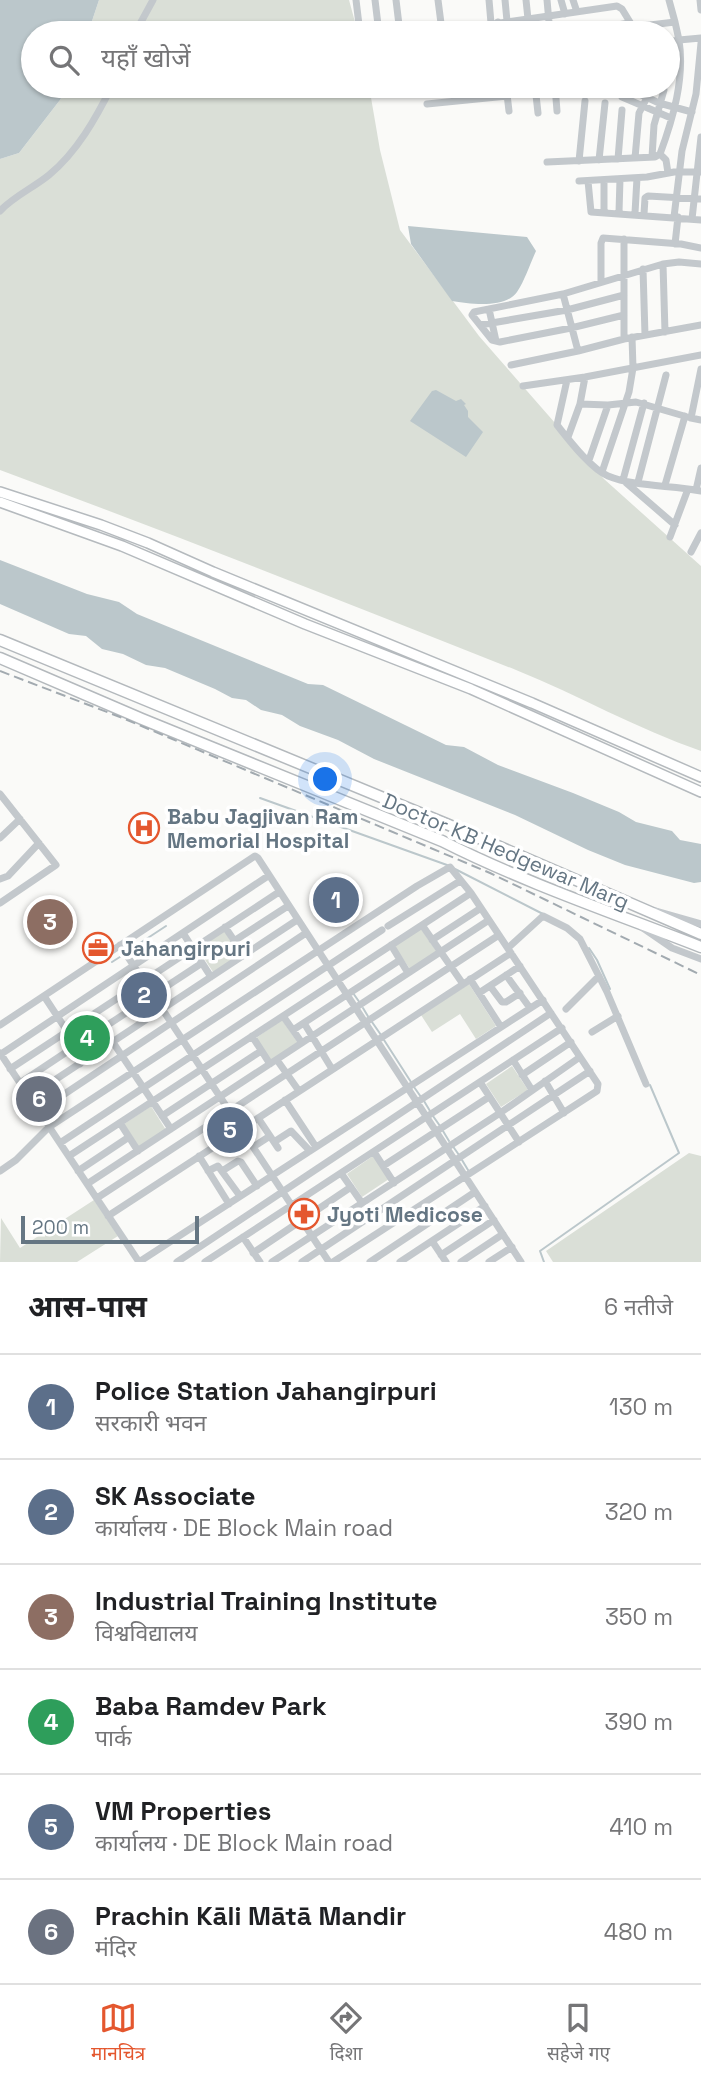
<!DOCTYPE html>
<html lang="hi">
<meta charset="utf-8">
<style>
:root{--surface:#fff;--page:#f6f6f6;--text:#202124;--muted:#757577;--line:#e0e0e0;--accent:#e4572e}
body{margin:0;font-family:"Space Grotesk","Noto Sans Devanagari",sans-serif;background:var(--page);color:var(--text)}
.scale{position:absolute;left:21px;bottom:18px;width:178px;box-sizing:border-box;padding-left:7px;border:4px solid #657683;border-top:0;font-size:19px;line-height:24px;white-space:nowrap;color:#657683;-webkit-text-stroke:5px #fff;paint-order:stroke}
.you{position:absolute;left:326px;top:780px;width:24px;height:24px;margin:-18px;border:5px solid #fff;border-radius:50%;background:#1a73e8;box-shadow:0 0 0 10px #1a73e833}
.badge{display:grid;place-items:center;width:46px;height:46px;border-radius:50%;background:var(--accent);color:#fff;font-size:23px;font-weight:700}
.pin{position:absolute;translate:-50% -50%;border:4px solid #fff;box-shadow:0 2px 7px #0006}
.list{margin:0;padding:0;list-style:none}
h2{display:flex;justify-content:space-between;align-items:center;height:91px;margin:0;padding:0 28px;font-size:30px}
h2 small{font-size:23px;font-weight:400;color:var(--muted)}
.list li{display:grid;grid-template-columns:46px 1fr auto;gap:21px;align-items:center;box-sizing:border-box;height:105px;padding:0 28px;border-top:2px solid var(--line)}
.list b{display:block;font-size:26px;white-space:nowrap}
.list p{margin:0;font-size:23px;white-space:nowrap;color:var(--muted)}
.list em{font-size:23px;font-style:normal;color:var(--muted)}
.icon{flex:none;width:38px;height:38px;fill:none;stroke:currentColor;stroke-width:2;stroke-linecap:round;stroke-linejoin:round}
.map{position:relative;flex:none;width:701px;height:1262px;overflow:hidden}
.search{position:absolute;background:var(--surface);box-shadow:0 2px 5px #0004;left:21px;right:21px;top:21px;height:77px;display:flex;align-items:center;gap:18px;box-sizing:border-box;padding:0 24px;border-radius:38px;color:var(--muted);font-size:26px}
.sheet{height:721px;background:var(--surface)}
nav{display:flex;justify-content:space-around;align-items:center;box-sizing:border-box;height:98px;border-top:2px solid var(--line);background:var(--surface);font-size:19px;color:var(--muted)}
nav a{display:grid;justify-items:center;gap:4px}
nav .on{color:var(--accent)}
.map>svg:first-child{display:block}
.green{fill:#dadfd7}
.water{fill:#bbc7cb}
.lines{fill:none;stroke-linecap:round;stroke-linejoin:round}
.stream{stroke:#bbc7cb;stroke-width:2}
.major-casing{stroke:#b5babe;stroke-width:12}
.highway-casing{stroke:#b4b9bd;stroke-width:13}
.minor{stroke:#c3c8cc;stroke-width:7}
.major{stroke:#fff;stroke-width:9}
.highway{stroke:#fff;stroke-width:10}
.rail{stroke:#a2aab0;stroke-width:2;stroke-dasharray:10 5;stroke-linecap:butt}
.labels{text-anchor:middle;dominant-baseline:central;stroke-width:7;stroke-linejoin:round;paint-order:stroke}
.poi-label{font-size:21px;font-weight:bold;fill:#657683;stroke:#fff;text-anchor:start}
.street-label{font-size:21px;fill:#657683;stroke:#fff}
</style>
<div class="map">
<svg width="701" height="1262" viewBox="0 0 701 1262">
<rect width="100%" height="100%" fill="#fafaf8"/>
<path class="green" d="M99 0H349L358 33H88Z
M67 86H369L380 150 400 230 479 336 604 479 701 566V751C637 729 578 695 516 670 344 602 173 534 0 470V159L19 153 60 100Z
M421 929 437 952 410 969 394 946Z
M224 931 240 955 213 972 198 949Z
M469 984 496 1026 476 1039 460 1014 432 1032 421 1015Z
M92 1018 108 1041 81 1058 66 1035Z
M282 1020 298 1043 271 1061 256 1038Z
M512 1066 528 1090 501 1107 486 1084Z
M151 1106 166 1130 139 1147 124 1124Z
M689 1153 701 1156V1262H553L546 1251Z
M373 1156 389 1179 362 1197 347 1174Z
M94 1200 118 1236 77 1262H0L1 1218 20 1248Z"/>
<path class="water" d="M0 0H99L88 33H33V86H67L60 100 19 153 0 159Z
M408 226 527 237 536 251C530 264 525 280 517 292 505 309 470 304 452 301L411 244Z
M436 390 456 401 461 399 466 404 464 405 468 411V417L483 432 466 457 410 421 432 391Z
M0 560 87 594 119 602 137 614 308 684 323 685 446 745 464 747 498 765 573 793 619 812 636 822 672 831 680 840 701 844V882L694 883 625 865 588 850 515 815 374 759 338 740 300 726 282 715 261 710 246 700 232 698 215 689 165 668 146 665 123 654 102 649 86 636 69 634 0 604Z"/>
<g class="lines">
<path class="stream" d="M260 798 447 865
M455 869 543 914
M589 948 597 960 610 989
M128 951 166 926
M112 962 123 955
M353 993 360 1003
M363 1008 369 1018
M372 1022 381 1035
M384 1040 411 1082
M414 1087 421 1097
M424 1101 430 1111
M433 1116 440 1126
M443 1131 449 1141
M452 1145 459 1155
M462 1160 468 1170
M544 1262 540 1251 679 1153 650 1085"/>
<g class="major-casing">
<path id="major" d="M0 492 101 525 148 543 213 572 532 703 701 777
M0 502 122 546 305 624 471 689 701 792"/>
</g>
<g class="highway-casing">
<path id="highway" d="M0 640 449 825 701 934
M0 658 142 719 442 841C525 883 614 913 701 947"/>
</g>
<path class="minor" d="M356 0 360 33
M375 0 379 33
M396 0 400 33
M438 0 442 31
M489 0 491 23
M505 0 507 21
M526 0 528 19 617 6 622 9 633 27 675 22 679 40 701 38
M547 0 550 33
M561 0 565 14
M573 0 577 12
M669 0 675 22
M700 0 701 10
M498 22 500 33
M135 33 153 0
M431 33 528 19 530 33
M574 33 629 23
M506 86 509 111
M535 86 538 113
M555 86 557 111
M629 89 659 103 692 112
M622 97 671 118
M427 104 507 96
M660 154 666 160 668 173
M652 157 654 125 664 90 659 86
M635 158 639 113 653 86
M618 159 622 110
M599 160 605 103
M579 161 585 101
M547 162 655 157 660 154C673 119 685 78 679 40L668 42
M604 180V212
M579 181 647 177 674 172H701
M588 181 591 212 701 220
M0 211C14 196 33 188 49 175 77 152 96 118 112 86
M619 212 620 179
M635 213 637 178
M644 214 645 198 648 196 701 199
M674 217 682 151 696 94 701 43
M692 219 701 137
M675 244 678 217
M663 264 665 332
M701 264 679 262 663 264 563 294 578 351 624 339 701 325
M643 269 645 335
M601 282V243L603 238 681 244 701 248
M563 294 474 312 472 315 492 340 500 342 571 328 624 315
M489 309 496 341
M480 325 567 310 624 295
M624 339V239
M511 365 578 351
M701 369 691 418 701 420
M585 377 580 404 608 405 636 402 691 418
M567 380 557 425C569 440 591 469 608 476 635 487 672 485 701 491
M523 386 585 377 701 355
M644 403 623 480 675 525
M568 437 580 404
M589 460 608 405
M602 472 629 392 633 368 632 337
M638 482 666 375
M665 485 685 416
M696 490 701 468
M670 537 688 489
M691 552 701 533
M0 794 56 865 0 903
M0 838 20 819
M0 879 8 876 39 843
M656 911 701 924
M422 925 463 984
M388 926 460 881
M225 927 244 955
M643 928 672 948 701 959
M183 933 211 977
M432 940 481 908
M234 941 288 906
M120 945 329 1262
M391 945 408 973
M508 948 543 916 567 928 580 939 607 992 646 1084
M506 975 530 1008
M470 979 501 1027
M490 986 502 1002H506L520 993
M479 993 520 966
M44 996 67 1031
M566 1009 599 976
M94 1014 171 1129
M283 1016 302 1043
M304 1023 332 1069
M0 1025 255 856 258 858 521 1262
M103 1028 202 963
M293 1030 400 960
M592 1032 618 1016
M62 1035 80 1064
M252 1036 270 1064
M0 1053 139 1262
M1 1054 268 876
M277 1060 299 1091
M513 1060 532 1090
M10 1069 279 892
M522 1075 571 1042
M545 1081 564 1113
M480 1082 519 1142
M20 1083 71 1049
M29 1097 297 920
M285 1100 316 1147
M39 1111 306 933
M162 1116 261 1051
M258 1118 278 1148
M120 1123 138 1151
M274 1142 291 1131 310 1151
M60 1143 382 930
M253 1147 270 1136
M374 1152 394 1183
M69 1156 471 893
M199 1156 229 1204
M383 1166 489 1097
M0 1171 16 1160 49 1127 417 886 450 867 471 893 598 1084 597 1091 333 1262
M78 1171 129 1137
M208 1171 218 1166 240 1196
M222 1171 238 1161 241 1162 257 1186
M341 1173 362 1203
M87 1184 489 920
M97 1198 499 935
M108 1216 511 953
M243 1237 260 1262
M432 1241 446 1262
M253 1253 351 1187
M441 1255 494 1220
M139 1262 543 1000
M177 1262 551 1013
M205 1262 562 1028
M272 1262 500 1113 580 1057
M302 1262 590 1071
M370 1262 475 1192
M400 1262 485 1206
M461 1262 503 1234
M489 1262 512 1247"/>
<use href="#major" class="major"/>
<use href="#highway" class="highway"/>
<path class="rail" d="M0 671 120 717 490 873 701 975"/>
</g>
<defs>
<g id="hospital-ring" transform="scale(1.575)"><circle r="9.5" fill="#fff" stroke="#e4572e" stroke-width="1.5"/><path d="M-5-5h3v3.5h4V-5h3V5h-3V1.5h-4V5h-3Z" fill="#e4572e"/></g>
<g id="office-ring" transform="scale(1.575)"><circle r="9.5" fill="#fff" stroke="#e4572e" stroke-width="1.5"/><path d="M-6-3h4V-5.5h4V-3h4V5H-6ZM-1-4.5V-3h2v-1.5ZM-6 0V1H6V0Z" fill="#e4572e"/></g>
<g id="pharmacy-ring" transform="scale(1.575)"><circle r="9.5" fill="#fff" stroke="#e4572e" stroke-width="1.5"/><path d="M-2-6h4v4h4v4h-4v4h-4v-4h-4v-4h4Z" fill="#e4572e"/></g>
</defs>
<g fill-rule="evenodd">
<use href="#hospital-ring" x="144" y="828"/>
<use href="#office-ring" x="98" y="948"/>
<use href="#pharmacy-ring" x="304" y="1214"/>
</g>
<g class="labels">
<g class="poi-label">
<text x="167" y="816">Babu Jagjivan Ram<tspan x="167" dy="24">Memorial Hospital</tspan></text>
<text x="121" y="948">Jahangirpuri</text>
<text x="327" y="1214">Jyoti Medicose</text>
</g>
<g class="street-label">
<text transform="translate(506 851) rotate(23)">Doctor KB Hedgewar Marg</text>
</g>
</g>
</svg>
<div class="scale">200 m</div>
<div class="you"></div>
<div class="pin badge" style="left:336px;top:900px;background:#5c6f8a">1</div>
<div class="pin badge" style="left:144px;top:995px;background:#5c6f8a">2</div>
<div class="pin badge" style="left:50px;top:922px;background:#8d6e63">3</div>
<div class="pin badge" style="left:87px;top:1038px;background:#2e9e5b">4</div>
<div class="pin badge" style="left:230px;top:1130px;background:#5c6f8a">5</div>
<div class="pin badge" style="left:39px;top:1099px;background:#6b7280">6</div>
<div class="search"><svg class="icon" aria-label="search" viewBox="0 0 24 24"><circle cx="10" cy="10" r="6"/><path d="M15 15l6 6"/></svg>यहाँ खोजें</div>
</div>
<section class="sheet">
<h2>आस-पास<small>6 नतीजे</small></h2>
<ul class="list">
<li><span class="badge" style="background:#5c6f8a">1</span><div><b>Police Station Jahangirpuri</b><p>सरकारी भवन</p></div><em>130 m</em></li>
<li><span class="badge" style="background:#5c6f8a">2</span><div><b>SK Associate</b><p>कार्यालय · DE Block Main road</p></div><em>320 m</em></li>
<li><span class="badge" style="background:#8d6e63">3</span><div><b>Industrial Training Institute</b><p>विश्वविद्यालय</p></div><em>350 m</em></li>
<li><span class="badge" style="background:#2e9e5b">4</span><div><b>Baba Ramdev Park</b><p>पार्क</p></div><em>390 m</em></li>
<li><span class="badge" style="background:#5c6f8a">5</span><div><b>VM Properties</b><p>कार्यालय · DE Block Main road</p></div><em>410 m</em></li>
<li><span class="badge" style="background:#6b7280">6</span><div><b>Prachin Kāli Mātā Mandir</b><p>मंदिर</p></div><em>480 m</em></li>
</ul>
</section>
<nav>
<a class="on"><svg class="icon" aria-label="map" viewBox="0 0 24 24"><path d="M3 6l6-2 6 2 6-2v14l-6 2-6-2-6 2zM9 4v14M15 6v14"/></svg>मानचित्र</a>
<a><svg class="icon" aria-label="directions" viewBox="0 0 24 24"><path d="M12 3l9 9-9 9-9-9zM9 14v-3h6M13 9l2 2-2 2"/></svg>दिशा</a>
<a><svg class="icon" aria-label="saved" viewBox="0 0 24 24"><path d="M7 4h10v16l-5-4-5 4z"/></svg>सहेजे गए</a>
</nav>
